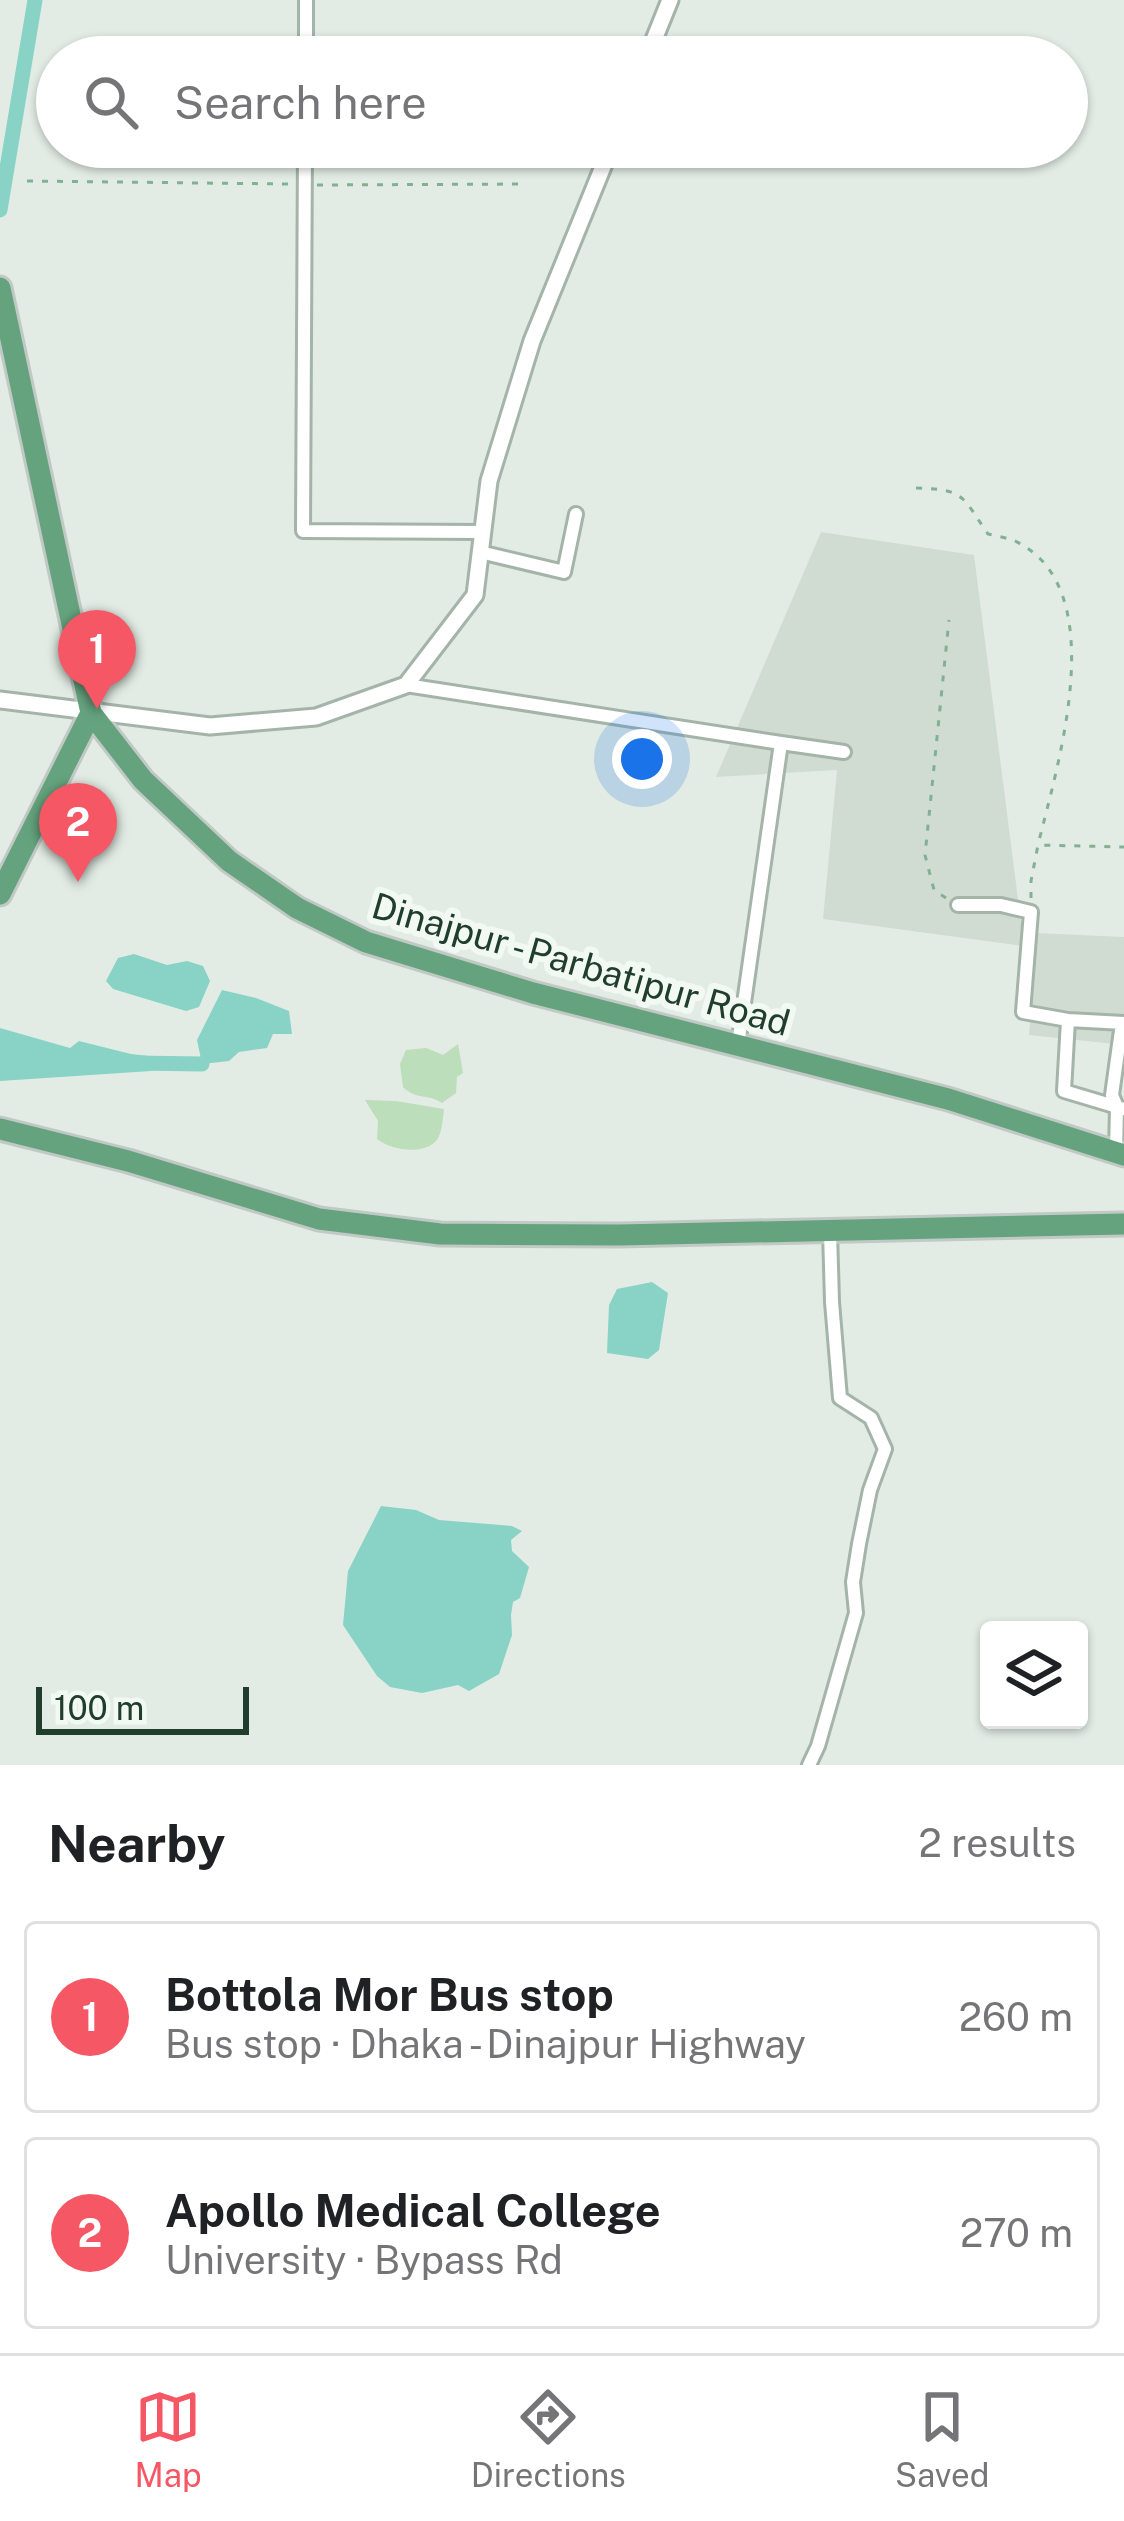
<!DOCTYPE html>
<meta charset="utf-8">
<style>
:root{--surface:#fff;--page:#f6f6f6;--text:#202124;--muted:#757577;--line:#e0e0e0;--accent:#f55765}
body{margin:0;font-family:"Public Sans",sans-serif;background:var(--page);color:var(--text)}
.controls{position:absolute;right:36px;bottom:36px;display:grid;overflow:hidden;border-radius:12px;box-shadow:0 3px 9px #0004}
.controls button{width:108px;height:108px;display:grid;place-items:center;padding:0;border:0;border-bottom:3px solid var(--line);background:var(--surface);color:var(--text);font:60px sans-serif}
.scale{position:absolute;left:36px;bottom:30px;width:213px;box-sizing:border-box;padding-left:12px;border:6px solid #213e2c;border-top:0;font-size:33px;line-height:42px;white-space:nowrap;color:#213e2c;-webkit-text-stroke:9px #f2f9f3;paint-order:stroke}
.you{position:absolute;left:642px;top:759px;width:42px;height:42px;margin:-30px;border:9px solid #fff;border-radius:50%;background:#1a73e8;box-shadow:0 0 0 18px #1a73e833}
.badge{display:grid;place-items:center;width:78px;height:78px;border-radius:50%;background:var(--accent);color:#fff;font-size:39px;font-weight:700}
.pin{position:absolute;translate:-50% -99px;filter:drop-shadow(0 3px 6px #0008)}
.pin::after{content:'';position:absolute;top:63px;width:42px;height:36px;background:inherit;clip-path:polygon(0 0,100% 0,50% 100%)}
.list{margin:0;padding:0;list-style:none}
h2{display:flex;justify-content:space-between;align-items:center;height:156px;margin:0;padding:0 48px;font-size:51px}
h2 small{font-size:39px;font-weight:400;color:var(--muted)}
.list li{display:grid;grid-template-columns:78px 1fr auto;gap:36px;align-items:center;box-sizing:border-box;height:192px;margin:0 24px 24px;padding:0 24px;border:3px solid var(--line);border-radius:12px}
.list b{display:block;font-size:45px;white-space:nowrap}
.list p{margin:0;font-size:39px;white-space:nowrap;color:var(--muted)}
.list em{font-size:39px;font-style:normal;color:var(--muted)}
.icon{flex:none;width:66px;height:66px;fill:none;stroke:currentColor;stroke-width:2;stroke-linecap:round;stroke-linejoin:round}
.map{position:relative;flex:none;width:1124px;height:1765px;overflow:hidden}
.search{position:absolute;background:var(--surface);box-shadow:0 3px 9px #0004;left:36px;right:36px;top:36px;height:132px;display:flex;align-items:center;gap:30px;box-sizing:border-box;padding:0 42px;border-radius:66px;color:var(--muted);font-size:45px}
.sheet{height:588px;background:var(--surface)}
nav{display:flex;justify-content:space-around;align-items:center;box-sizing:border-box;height:168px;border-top:3px solid var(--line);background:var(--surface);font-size:33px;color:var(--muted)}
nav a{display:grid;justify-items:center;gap:6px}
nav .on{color:var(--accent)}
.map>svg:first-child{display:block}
.built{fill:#d0dcd2}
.green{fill:#bcdeba}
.water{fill:#88d3c5}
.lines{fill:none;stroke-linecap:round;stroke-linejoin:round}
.canal{stroke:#88d3c5;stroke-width:15}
.minor-casing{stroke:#a4b4a9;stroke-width:18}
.tertiary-casing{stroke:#a4b4a9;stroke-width:21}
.primary-casing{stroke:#c1c9c4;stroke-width:27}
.path{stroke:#81b192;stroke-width:3;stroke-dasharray:6 9;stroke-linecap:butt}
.minor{stroke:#fff;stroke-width:12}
.tertiary{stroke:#fff;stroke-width:15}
.primary{stroke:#65a37e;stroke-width:21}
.labels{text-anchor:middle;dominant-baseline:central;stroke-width:12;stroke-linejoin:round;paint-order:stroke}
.street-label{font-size:36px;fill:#213e2c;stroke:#f2f9f3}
</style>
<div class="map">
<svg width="1124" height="1765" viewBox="0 0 1124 1765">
<rect width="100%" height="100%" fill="#e2ece4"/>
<path class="built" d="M821 532 974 555 1024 946 823 919 837 770 716 777Z
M1036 933 1124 937V1045L1029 1035Z"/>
<path class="green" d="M458 1044 463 1073 457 1077 456 1093 442 1103C427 1093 418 1101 403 1087L400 1064 406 1050 426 1048 443 1055Z
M365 1100 396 1101 444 1109C443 1118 442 1133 437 1140 423 1156 391 1150 377 1139L378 1121Z"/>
<path class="water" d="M134 954 167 965 187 961 203 966 210 981 199 1007 186 1011 113 989 106 981 118 958Z
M222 990 256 998 289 1011 292 1034H273L267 1048 239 1052 229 1061 202 1064 197 1040Z
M0 1028 70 1048 79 1041 131 1054 157 1057 151 1071 0 1081Z
M652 1282 668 1293 659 1350 648 1359 607 1353 609 1305 617 1289Z
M381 1506 416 1510 439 1520 512 1526 522 1531 511 1540 512 1551 529 1567 520 1598 513 1602 511 1615 512 1635 499 1674 469 1691 458 1685 422 1693 390 1687 377 1676 343 1625 348 1571Z"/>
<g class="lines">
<path class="canal" d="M0 210 35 0
M135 1063 202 1064"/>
<g class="minor-casing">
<path id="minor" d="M306 57V0
M305 147 303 531 482 532
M480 552 564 572 576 514
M406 685 781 743 738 1045
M781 743 844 752
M958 905H1001L1031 912 1023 1012 1068 1020 1124 1023
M1068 1020 1064 1091 1124 1109
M1116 1152 1117 1107 1112 1095 1122 1023
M809 1765 818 1746 856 1613 853 1582 859 1544 870 1490 885 1449 871 1418 840 1398 832 1302 830 1231"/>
</g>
<g class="tertiary-casing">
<path id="tertiary" d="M647 57 670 0
M0 700 210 726 316 717 406 685 475 595 489 481 532 341 611 147"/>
</g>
<g class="primary-casing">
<path id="primary" d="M0 288 91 713 143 780 229 861 297 908 366 942 533 993 948 1099 1124 1155
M0 894 91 713
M0 1129 128 1161 319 1219 440 1234 619 1235 1124 1224"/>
</g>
<path class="path" d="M27 181 289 184
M317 185 527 184
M916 488C966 489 962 497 988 534 997 536 1007 538 1015 541 1114 588 1057 766 1038 845
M946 898 934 890 925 855 949 620
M1031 898V881L1038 845 1124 847"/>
<use href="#minor" class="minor"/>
<use href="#tertiary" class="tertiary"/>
<use href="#primary" class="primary"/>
</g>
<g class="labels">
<g class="street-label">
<text transform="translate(581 964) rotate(16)">Dinajpur - Parbatipur Road</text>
</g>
</g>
</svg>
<div class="controls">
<button><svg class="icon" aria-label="layers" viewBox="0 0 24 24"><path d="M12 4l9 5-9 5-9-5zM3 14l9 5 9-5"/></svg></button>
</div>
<div class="scale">100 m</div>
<div class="you"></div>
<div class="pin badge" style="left:97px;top:709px">1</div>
<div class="pin badge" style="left:78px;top:882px">2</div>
<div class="search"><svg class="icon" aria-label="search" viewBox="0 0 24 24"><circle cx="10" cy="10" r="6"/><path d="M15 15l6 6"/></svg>Search here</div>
</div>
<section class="sheet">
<h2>Nearby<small>2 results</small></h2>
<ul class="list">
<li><span class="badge">1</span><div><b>Bottola Mor Bus stop</b><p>Bus stop · Dhaka - Dinajpur Highway</p></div><em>260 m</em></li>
<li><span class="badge">2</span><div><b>Apollo Medical College</b><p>University · Bypass Rd</p></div><em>270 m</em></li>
</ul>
</section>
<nav>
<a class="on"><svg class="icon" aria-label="map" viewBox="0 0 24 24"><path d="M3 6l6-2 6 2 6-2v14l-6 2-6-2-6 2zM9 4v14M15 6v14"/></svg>Map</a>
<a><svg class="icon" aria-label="directions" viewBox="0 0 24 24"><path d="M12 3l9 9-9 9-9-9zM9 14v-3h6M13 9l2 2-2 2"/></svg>Directions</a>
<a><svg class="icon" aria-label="saved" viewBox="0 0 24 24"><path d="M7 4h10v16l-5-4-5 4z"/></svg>Saved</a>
</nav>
